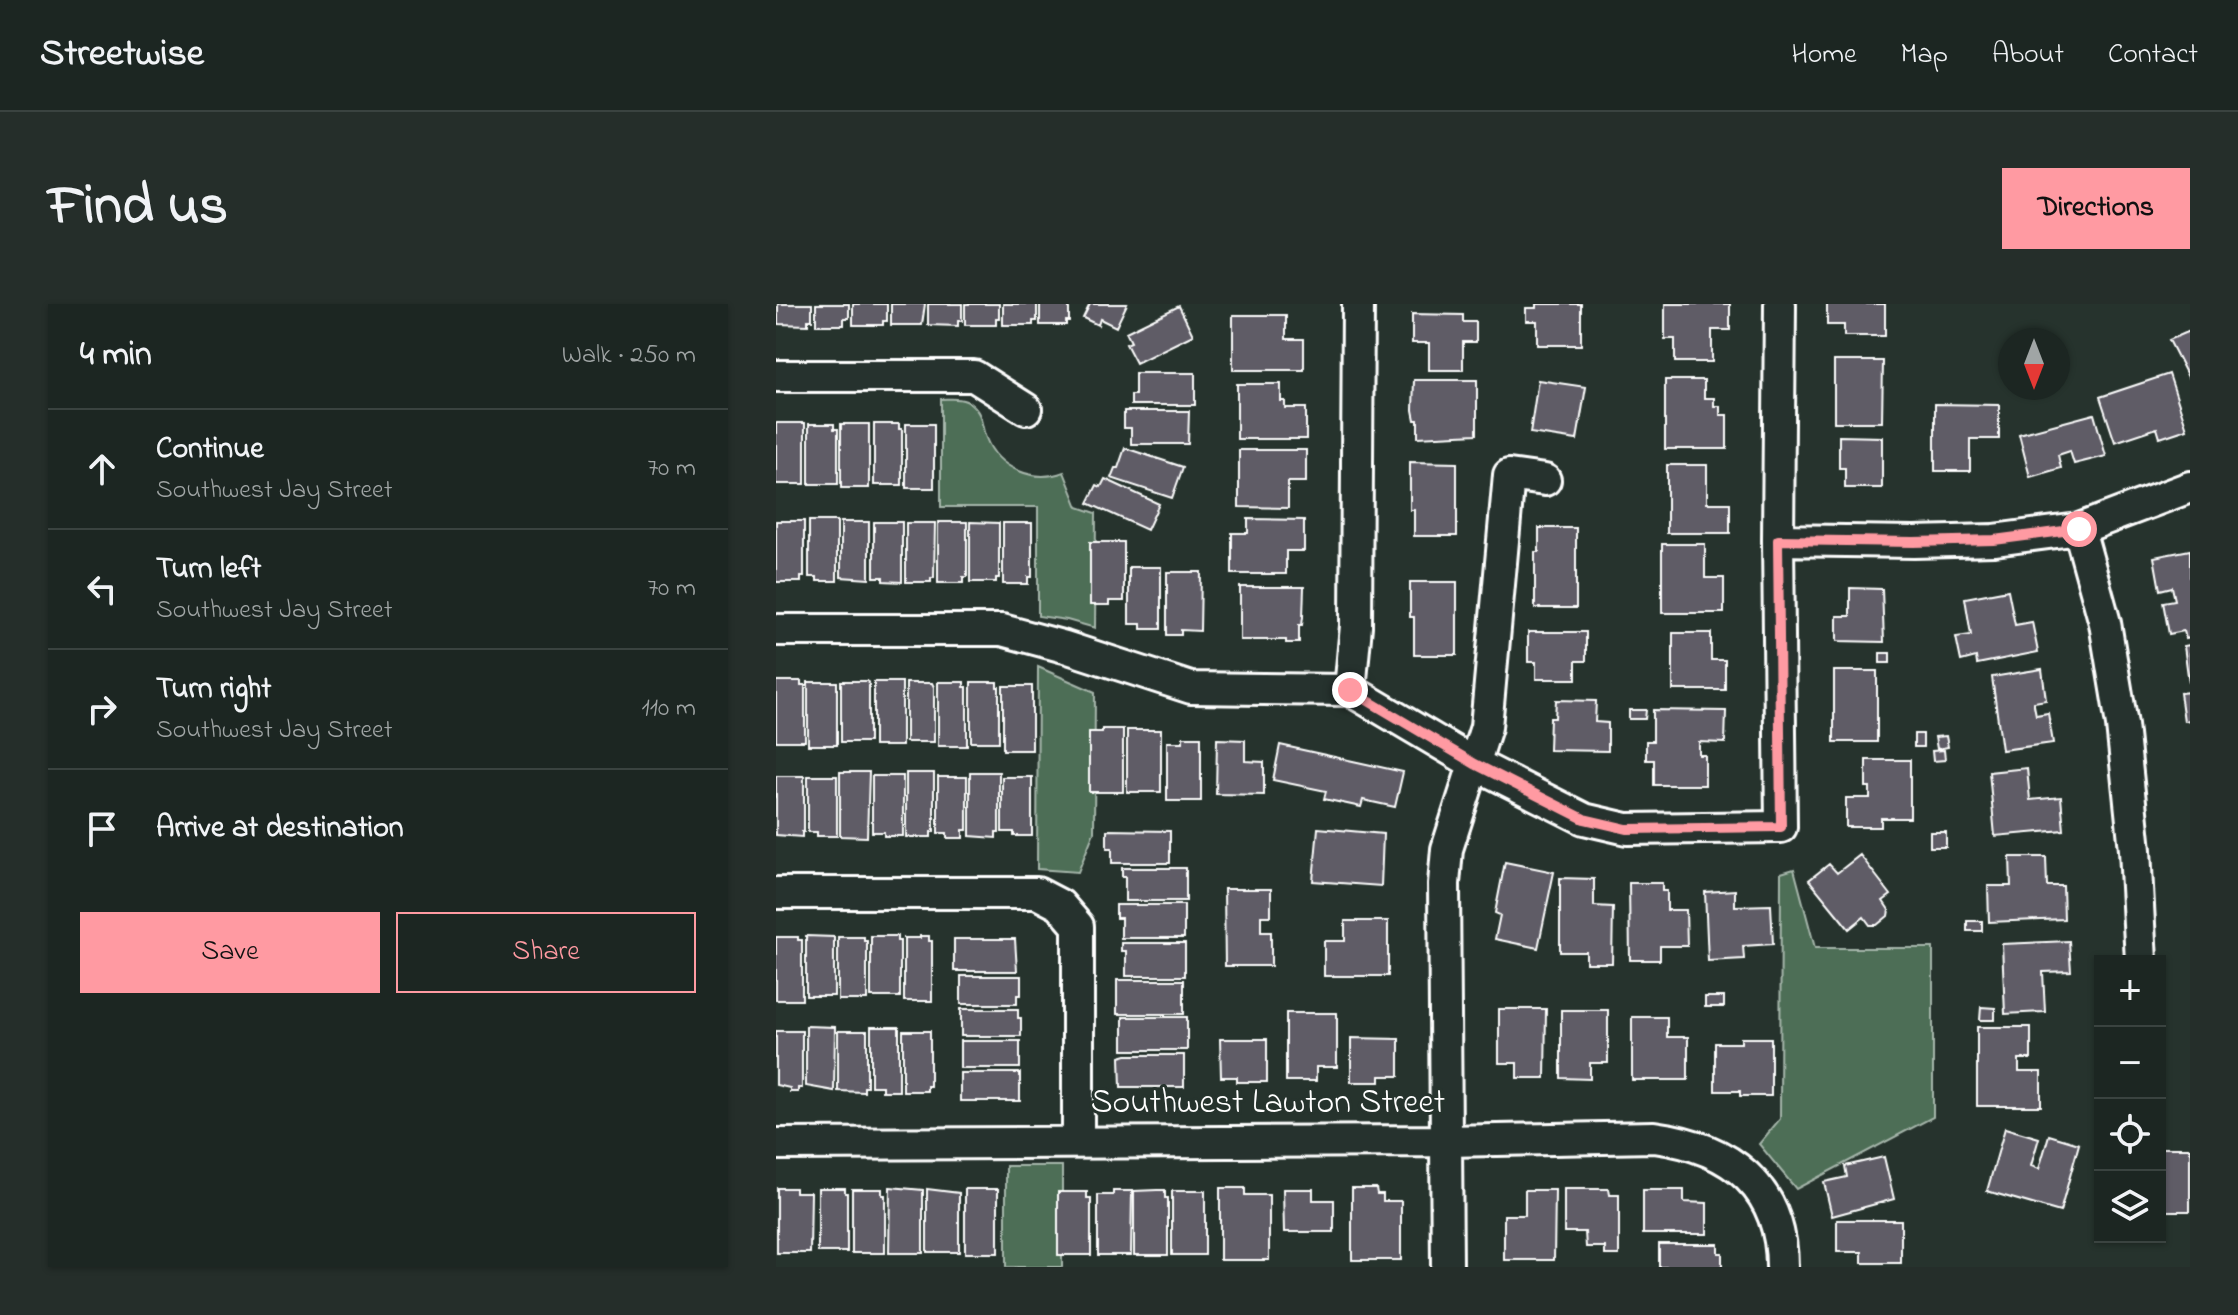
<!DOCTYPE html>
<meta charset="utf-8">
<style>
:root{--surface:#1c2622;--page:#252e2a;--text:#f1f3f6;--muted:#a0a5a5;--line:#3a4340;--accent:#ff9aa2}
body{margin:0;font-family:"Indie Flower",sans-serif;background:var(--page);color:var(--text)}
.controls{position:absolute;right:24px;bottom:24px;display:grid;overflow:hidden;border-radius:0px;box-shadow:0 2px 6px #0004}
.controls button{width:72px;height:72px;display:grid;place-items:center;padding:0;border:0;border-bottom:2px solid var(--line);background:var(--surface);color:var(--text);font:40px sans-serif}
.compass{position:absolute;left:1222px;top:24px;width:72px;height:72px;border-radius:50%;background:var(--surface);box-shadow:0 2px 6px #0004;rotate:180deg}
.stop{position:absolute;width:24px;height:24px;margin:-18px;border:6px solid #ff9aa2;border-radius:50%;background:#fff}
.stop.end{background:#ff9aa2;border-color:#fff;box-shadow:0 2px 8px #0008}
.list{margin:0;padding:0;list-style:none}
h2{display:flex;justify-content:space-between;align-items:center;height:104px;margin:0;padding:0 32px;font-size:34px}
h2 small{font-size:26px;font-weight:400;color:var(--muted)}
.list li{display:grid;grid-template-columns:52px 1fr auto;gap:24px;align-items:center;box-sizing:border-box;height:120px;padding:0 32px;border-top:2px solid var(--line)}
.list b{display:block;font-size:30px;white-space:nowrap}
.list p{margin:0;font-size:26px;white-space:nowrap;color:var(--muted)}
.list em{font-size:26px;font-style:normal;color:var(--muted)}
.actions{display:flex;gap:16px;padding:24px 32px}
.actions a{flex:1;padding:18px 0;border:2px solid var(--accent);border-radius:0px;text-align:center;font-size:28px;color:var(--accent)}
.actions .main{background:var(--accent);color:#111}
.icon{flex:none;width:44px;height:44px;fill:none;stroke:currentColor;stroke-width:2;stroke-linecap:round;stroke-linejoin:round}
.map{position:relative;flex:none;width:1414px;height:963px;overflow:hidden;border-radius:0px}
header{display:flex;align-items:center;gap:48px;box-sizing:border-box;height:112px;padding:0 40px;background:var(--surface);border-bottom:2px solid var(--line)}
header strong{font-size:38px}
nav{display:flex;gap:44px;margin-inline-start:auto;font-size:28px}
.intro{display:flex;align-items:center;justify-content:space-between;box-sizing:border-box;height:192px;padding:0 48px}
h1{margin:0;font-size:56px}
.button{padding:20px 36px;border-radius:0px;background:var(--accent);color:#111;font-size:28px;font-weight:700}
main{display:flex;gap:48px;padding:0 48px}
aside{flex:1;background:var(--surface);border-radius:0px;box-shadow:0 2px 6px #0004}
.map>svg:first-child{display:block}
.green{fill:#4e6e57;stroke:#a6b6ab;stroke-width:2}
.building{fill:#5e5b66;stroke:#fff;stroke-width:2}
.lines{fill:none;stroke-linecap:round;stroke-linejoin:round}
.minor-casing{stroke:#fff;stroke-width:36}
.minor{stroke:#26332d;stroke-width:30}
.route{stroke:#ff9aa2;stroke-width:10}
.labels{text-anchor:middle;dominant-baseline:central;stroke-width:6;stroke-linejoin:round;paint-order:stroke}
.street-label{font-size:34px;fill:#fff;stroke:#26332d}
</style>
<header>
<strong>Streetwise</strong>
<nav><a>Home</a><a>Map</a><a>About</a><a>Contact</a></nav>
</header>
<div class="intro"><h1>Find us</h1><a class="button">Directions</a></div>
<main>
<aside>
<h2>4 min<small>Walk · 250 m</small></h2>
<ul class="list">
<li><svg class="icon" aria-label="ahead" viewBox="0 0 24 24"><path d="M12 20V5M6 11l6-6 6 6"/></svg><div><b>Continue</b><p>Southwest Jay Street</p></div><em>70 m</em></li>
<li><svg class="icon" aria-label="left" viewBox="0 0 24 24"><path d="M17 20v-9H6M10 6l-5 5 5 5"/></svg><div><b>Turn left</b><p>Southwest Jay Street</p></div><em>70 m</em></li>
<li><svg class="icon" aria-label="right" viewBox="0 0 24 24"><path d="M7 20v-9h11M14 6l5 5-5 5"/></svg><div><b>Turn right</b><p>Southwest Jay Street</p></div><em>110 m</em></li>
<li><svg class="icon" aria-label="arrive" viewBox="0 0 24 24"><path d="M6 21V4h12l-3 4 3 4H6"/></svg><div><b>Arrive at destination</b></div></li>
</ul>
<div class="actions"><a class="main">Save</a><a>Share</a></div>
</aside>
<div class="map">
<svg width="1414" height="963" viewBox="0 0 1414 963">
<rect width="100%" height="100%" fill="#26332d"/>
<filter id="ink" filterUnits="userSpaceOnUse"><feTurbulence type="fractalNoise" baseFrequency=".0125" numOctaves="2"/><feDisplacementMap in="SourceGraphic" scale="16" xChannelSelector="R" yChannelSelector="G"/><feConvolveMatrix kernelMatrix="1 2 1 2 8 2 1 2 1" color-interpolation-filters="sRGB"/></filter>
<g filter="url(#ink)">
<path class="green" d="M165 95C175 95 187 93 195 100 207 109 205 122 210 134 222 165 258 179 288 168L302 203 320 209 319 324 291 316 262 312V203H165Z
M262 363 319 388 318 528 302 568 261 565Z
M1018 565 1039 644H1157V813L1020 885 983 840 1004 815 1005 569Z
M230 862H286V963H230Z"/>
<path class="building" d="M2 0H36V16H32V21L2 20Z
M40 0H73V14H68V21H40Z
M77 0H111V17H107V21H77Z
M115 0H149L146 21H115Z
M152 0H186V17H182V22L152 21Z
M189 0H223V14H220V21H189Z
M227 0H261V17H257V21H227Z
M264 0H293V17H290V21H264Z
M314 0H351L340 23 324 15 322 21 307 14Z
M760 0H805V41H761V17H750V4H760Z
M889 0H954V26H936V58H899V35H889Z
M1051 0H1109V32H1068V21H1051Z
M403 2 417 31 360 59 350 40 355 38 350 28Z
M636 10 687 11V18H700V38H687V66H653V39H636Z
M457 11H510V35H528V66H457Z
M1414 27V77L1393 36Z
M1058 57H1107L1106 118H1058Z
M359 69H419V101H355V91H359Z
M1393 70 1411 125 1384 134 1381 124 1339 138 1324 93Z
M638 76H701V130L642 133V116H639L637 106Z
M762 76 810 83 801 136 754 129Z
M889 76H928V94H938V102H944V111H951V145H889Z
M461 80H505V97H509V104H530V135H461Z
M1159 100 1223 101V135H1194V167H1159Z
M348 107H413L412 140H355V124H348Z
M1318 110 1330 152 1298 160 1294 147 1282 151 1285 164 1254 173 1243 130Z
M0 119H29V180H0Z
M33 120H58V125H62V180H33Z
M65 120H93V184H65Z
M98 120H123V125H126V181H98Z
M130 120H158V184H130Z
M1063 132 1106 133V184H1069V164H1063Z
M349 144 407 163 396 194 335 174 339 164H342Z
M463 146H530V178H512V204L463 203Z
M634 158 681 159V232H638V206H634Z
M891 161H931V199H954V229H891Z
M329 175 383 200 371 226 312 199 321 181 325 183Z
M472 215 528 216V247H510V270H456V229H472Z
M0 217H28V273H25V278H0Z
M33 217H61V277H41V273H33Z
M65 218H93V275L65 273Z
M98 218H126V278L107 277V273H98Z
M162 218H191V273H187V279H162Z
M194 218 223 219V274H220V278H194Z
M130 219H159L158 274H155V278H130Z
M227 219H256V273H252V280H227Z
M763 224H800V304H759V248H763Z
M314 238H348V297H333V301H314Z
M886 240H929V274H948V309H886Z
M1414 246V334L1410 335 1408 327 1393 330 1387 298 1399 296 1396 283 1384 286 1378 253Z
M353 263H385V325H365V320H353Z
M391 268H425L424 327 405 326V331H391Z
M634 278H681V351H638V313H634Z
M464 283H528L527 313 526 321H523V339H510V336H464Z
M1074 284 1106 285 1108 338 1061 337V312H1074Z
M1232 286 1239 321 1256 318 1262 348 1201 360 1200 353 1185 357 1180 333 1195 331 1189 294Z
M752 328H810V357H800V375H760V358H752Z
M897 329H935V356H949V386H897Z
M1414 341V386L1408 342Z
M1104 349H1114V359H1104Z
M1266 365 1270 396 1258 398V401L1260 411 1272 409 1277 439 1226 446 1216 373Z
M1058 367H1101V438H1058Z
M0 377H25V381H29V437H0Z
M65 377H91L93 380V438H65Z
M32 378H61V441H32Z
M98 378H126V442H98Z
M162 378H188V383H191V442H162Z
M195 378H221V383H223V438H195Z
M130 379H156L158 383V438H130Z
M227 382H256V446H227Z
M1414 388V416L1408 417 1404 389Z
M780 396 820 397 819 418 832 419V447L773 446 774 414H779Z
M853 406H870L869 415H853Z
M877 406 950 407 949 439 923 438V451H929V481H878V456H870V437H877Z
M326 425H347V488H313V428H326Z
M351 426H385V488H351Z
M1138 430H1147V443H1138Z
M1170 432 1172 443 1161 445 1159 433Z
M407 433H425V497H391V438H407Z
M441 435 469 436V457L488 458V491L440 490Z
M504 441 627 468 619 503 587 496 585 503 548 495 550 487 497 476Z
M1168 446 1169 456 1157 457 1156 447Z
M1090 456H1134V514H1105V523H1070V494H1094V483H1090Z
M1251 464 1254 496 1285 493 1288 526 1219 532 1213 468Z
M64 468H93L91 533 64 532Z
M194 468H223V528H220V534L194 532Z
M130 469H158V528H155V533H130Z
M0 472H28V528H26V533L0 531Z
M32 472H61V532H41V528H32Z
M96 472H127V532H108V528H96Z
M162 473H191V526H187V534H171V529H162Z
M226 473H256V532H238V528H226Z
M542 524 607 530 605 582 537 577Z
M331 526 394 527V559H336V544H331Z
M1154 528H1170V543H1154Z
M1084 551 1115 591 1107 597 1113 606 1112 612 1101 621H1094L1088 613 1073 625 1033 576 1053 560 1061 569Z
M1234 553H1270L1271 582H1287L1288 615 1213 618 1212 582H1235Z
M729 558 778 568 762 644 719 635 724 611 719 609Z
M346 564H410V597H349V573H346Z
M784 574 818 575V602L837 603 836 659H810V648H784Z
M853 579H886V587H891V606H910L911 642H884V656H854Z
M448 585H495V612H485V628H495V662H449Z
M959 586V602L995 601 997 640 967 642 968 655 932 657 929 588Z
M340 601H408V634H345V614H340Z
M569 617H612V672H548V637H569Z
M1191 617H1206V627H1191Z
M30 632 58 633V692H30Z
M95 632H121V637H124V693H95Z
M144 632H153V637H156V697H128V634H144Z
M0 633H22V636H26V696H0Z
M62 633H88V637H91V696H62Z
M178 635H239L241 667H178Z
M1293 637 1295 667 1267 668 1269 708 1229 710 1226 640Z
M345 639H409V672H350V647H345Z
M185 672H245V691H241V700H185Z
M341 676H408V710H341Z
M929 693H948V703H929Z
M1205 703 1219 704V716H1204Z
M185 705H242V714H245V732H185Z
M723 705H770L769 774H741V759H723Z
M785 706H832V759H814V775L785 774Z
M510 709H561V763H540V777H510Z
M347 713H411V746H347Z
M856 713H891V733H912V776H856Z
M30 722 59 723 58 787 30 782Z
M95 723H123V787H106V782H95Z
M1201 723H1255V755H1243V768H1265V802H1201Z
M0 727H26V784H22V788H14V784L0 781Z
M62 727H91V783H88V788L62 787Z
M127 727H154V782H151V787H127Z
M575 734 623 735V772H604V778H575Z
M965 734H995V792H964V787H939V739H965Z
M444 735H491V778H461V773H445Z
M184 737H244V764H184Z
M351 751H408V783H345L344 753Z
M184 769H244V797H184Z
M1229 824 1263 834 1255 862 1263 865 1273 831 1303 840 1284 908 1211 887Z
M1384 844H1414V907H1384Z
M1108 853 1118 895 1056 912 1048 878 1071 873 1069 862Z
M114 883 147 886V949H113Z
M1 884H19V888H35L34 949H1Z
M42 884H69V889H71V948H42Z
M444 884H469V891H493V956H444Z
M576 884H600L601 890H607V897H625V956H576Z
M76 885H106V891H109V949H76Z
M151 885 183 889V948H151Z
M189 885H222V949H189Z
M507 885H537V896H558V928H508Z
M788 885H833L834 891H843V951H829V943H810L809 928H788Z
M381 886H389V894H392V951H358V887Z
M749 886H779L778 956H728V911H749Z
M867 886H908V898L931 899V930H867Z
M337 887H356L355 951H322V891H337Z
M396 887H429V951H396Z
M282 888H311V894H315V951H282Z
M1061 916H1125V959H1086V948H1061Z
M883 940H942V949H946V963H883Z"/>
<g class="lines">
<g class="minor-casing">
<path id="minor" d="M0 72H198L250 105
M1303 225 1329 319 1346 421 1359 546 1365 657
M1002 236 1004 0
M0 326H226L289 343 415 384 574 386 699 460 808 515 851 525 1005 523 1002 236 1138 238 1218 236 1303 225 1414 183
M574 386 580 322 582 0
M0 589H261L284 601 302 622V838
M0 840 670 837 878 833C953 843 1006 882 1006 963
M671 963 668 580 671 545 710 423 733 171 769 176"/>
</g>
<use href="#minor" class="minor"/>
</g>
</g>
<g class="lines" filter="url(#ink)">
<path class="route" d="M574 386 699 460 808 515 851 525 1005 523 1002 236 1138 238 1218 236 1303 225"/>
</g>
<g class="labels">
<g class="street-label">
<text x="492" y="800">Southwest Lawton Street</text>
</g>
</g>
</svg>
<div class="controls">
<button>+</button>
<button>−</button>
<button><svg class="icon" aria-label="locate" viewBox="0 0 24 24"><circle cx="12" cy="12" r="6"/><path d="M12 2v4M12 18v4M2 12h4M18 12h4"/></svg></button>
<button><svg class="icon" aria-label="layers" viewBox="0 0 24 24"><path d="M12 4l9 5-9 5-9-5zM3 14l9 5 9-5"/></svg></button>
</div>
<svg class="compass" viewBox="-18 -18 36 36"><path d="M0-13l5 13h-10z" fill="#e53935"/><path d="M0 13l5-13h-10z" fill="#a0a5a5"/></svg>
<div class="stop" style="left:1303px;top:225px"></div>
<div class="stop end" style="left:574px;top:386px"></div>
</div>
</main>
